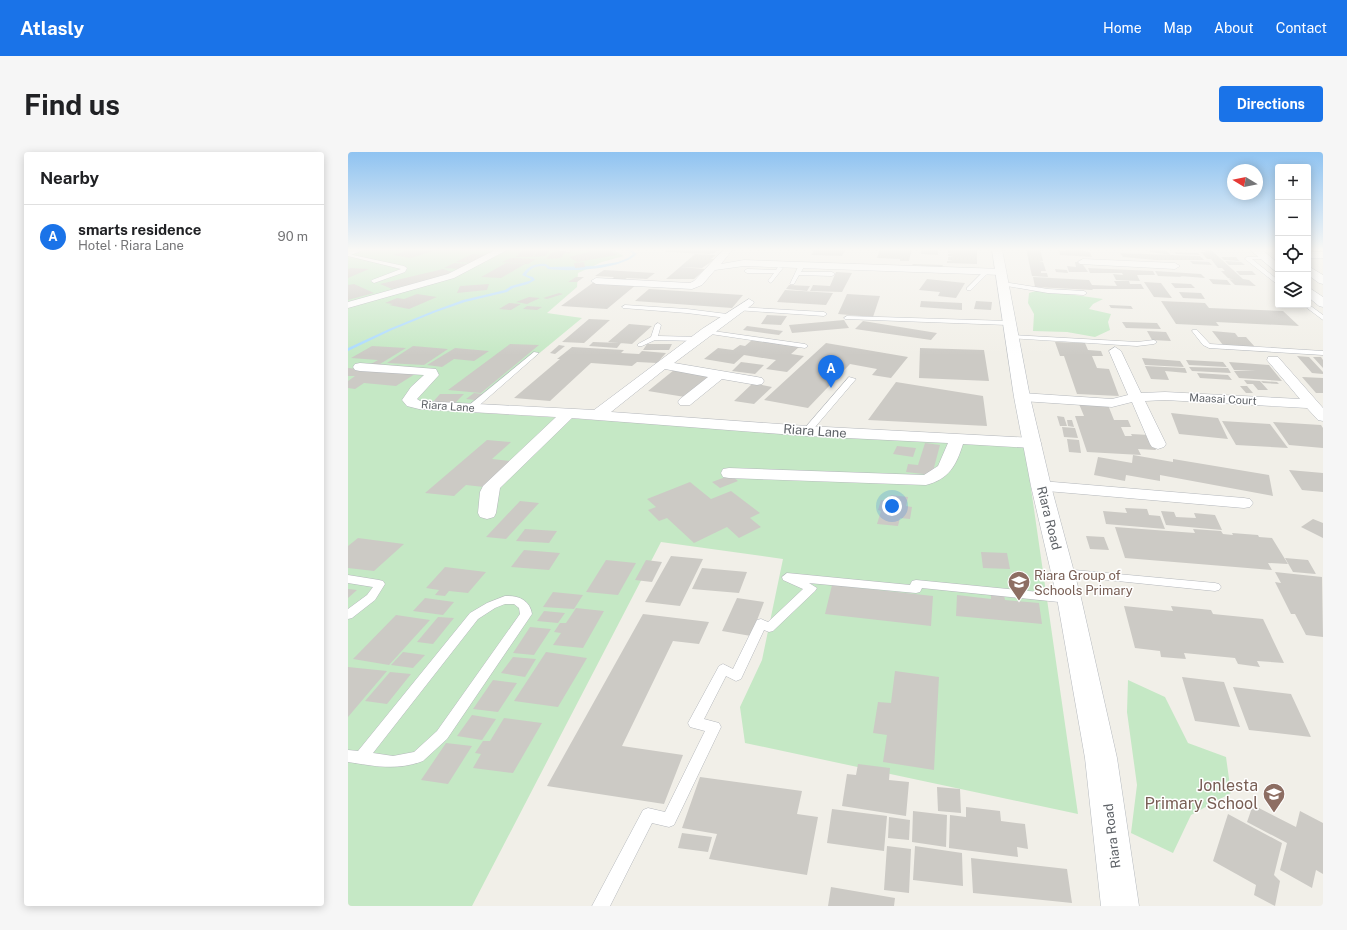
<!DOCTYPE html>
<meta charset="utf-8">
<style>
:root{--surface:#fff;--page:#f6f6f6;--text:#202124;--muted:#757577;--line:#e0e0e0;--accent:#1a73e8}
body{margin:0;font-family:"Public Sans",sans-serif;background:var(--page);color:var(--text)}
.controls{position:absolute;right:12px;top:12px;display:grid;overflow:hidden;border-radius:4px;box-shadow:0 2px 10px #0003}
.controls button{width:36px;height:36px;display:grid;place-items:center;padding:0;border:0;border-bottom:1px solid var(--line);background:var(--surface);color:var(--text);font:20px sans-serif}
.compass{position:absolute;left:879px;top:12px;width:36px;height:36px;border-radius:50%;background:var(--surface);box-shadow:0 2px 10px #0003;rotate:280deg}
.you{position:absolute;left:544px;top:354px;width:14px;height:14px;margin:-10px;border:3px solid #fff;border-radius:50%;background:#1a73e8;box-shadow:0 0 0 6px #1a73e833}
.badge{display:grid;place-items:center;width:26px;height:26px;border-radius:50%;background:var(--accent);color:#fff;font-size:13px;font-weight:700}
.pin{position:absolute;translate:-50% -33px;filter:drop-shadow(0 1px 2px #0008)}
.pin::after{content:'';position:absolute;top:21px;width:14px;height:12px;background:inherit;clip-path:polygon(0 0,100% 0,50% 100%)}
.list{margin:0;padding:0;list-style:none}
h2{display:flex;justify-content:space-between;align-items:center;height:52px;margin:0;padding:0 16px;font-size:17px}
h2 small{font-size:13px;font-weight:400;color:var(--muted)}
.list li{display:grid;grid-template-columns:26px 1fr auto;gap:12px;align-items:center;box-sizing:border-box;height:64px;padding:0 16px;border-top:1px solid var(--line)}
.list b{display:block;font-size:15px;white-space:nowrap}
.list p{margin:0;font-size:13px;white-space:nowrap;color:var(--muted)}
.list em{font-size:13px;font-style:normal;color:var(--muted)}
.icon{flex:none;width:22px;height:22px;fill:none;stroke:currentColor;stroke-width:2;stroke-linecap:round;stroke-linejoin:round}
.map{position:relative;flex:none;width:975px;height:754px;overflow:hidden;border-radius:4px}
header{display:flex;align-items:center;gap:24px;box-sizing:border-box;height:56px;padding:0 20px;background:var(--accent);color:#fff}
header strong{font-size:19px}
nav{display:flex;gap:22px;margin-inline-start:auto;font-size:14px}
.intro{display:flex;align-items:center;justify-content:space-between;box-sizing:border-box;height:96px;padding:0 24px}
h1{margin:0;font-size:28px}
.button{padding:10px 18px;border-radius:4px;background:var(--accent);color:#fff;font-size:14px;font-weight:700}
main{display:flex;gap:24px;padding:0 24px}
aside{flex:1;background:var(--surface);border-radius:4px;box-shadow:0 2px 10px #0003}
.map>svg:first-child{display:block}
.green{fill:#c5e8c5}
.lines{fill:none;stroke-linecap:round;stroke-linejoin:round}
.stream{fill:#aadaff;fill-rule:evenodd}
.building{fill:#cccac5}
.lane-casing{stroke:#b5b8bc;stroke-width:1}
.street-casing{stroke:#b5b8bc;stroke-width:1}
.secondary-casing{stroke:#b6babf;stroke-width:1}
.lane{fill:#fff;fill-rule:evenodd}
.street{fill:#fff;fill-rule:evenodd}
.secondary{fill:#fff;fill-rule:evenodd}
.labels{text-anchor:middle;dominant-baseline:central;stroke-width:3;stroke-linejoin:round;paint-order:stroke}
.far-street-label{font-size:11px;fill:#5f6368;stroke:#fff}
.street-label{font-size:13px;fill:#5f6368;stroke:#fff}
.education-label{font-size:13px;fill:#785e54;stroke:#fff;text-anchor:start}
.near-education-label{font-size:16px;fill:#785e54;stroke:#fff;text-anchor:end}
</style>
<header>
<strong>Atlasly</strong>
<nav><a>Home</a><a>Map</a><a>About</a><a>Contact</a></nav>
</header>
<div class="intro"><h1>Find us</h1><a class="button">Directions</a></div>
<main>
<aside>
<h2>Nearby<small></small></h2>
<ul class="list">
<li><span class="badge">A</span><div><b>smarts residence</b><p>Hotel · Riara Lane</p></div><em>90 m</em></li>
</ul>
</aside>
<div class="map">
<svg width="975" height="754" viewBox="0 0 975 754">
<rect width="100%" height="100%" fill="#f1efe8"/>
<path class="green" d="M0 97H263L276 104 254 110 230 121 229 135 199 161 234 166 120 260 677 295 730 662 397 591 392 555 414 508 435 407 313 390 124 754H0Z
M691 138 755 147 745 152 741 157 763 162 760 170 762 178 747 185 719 180 685 179 686 162 680 151 681 141Z
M780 528 817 545 840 591 878 605 883 641 843 663 825 701 783 681 789 633 779 560Z"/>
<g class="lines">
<path class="stream" d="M271 97H283L289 102C272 118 222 120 200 117L197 114C188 114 183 115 178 123L185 125 187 128 180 132 165 136 159 140 117 150 88 160 44 178 0 199V196L41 177 85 159 115 148 157 138 163 134 181 129 183 128V127L174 123C180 114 187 111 198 112L202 115 246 114 270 110 280 106 285 102 281 99Z"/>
</g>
<path class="building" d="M69 97 88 98 63 106 45 103 61 98Z
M321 97H371L367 101 361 102 317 100Z
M467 97H498L494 104 463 103Z
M532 97H564L561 109H552V107L529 106Z
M574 97 590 98V103L573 102Z
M629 97V112L599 111V109H605L600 108V105H605L600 104V102L605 101H600V98Z
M678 97H692L695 109H691L695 110 698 119H693V121H699L700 125 684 124Z
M720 97 742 100 744 105 712 103 711 99H720Z
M800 97H816L823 103 802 100Z
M854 97H862L895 127 901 128 908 134 887 133 881 127 886 128 880 126 873 119H877L874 116H870L863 107H859L853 100H857Z
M174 98H189L184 105H168Z
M190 98H202L197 104 185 105Z
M248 98H261L269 103 229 110 221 105Z
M218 99 213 106 198 107 204 100Z
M826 100 850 101 852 103 828 102Z
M772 101 852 104 856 108H808L775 105Z
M124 102 140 103 124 111 108 110Z
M347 102 368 103 363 107H367L354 116 332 115Z
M873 105H888L891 109 876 108Z
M163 106H167L188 107 180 112 154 110Z
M842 109 861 110 864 113 845 112Z
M877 109 893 110 897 113H881Z
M236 110 237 115 227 116 226 111Z
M727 110H733L740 120H721L719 114 728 115Z
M106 111 123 112 113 117 96 116Z
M158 111 177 112 153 126 133 125Z
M565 112 595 113 594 115 564 113Z
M332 115 357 117 346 127H318Z
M3 116 21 117 0 126V117Z
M740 116 805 119 807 123H789L792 129 768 128 765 122 775 123 774 121H742Z
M95 117 107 121 44 137 32 132Z
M707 117 719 118 720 121 708 120Z
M256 118 307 121 299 127 279 126 274 129H262L266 125 247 124Z
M807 119 853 122 857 126 832 124 834 125 810 124Z
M888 119H904L908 123H892Z
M488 120 504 121 494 140 462 139 465 133 482 134Z
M228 125H236L229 130H220Z
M685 125 741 128 744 133 769 134 766 129H781L782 132H793L796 137H744L745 138 687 135Z
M579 127 617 131 608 146 590 144 592 140 571 138Z
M861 127 879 128 883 133 865 132Z
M246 130 289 132 259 157 213 154Z
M796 130 813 131 824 146 806 145Z
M823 131 843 132 847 136H827Z
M6 132 26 141 0 148V133Z
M141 132 139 138 109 141 112 134Z
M441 133 462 134 459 139 438 137Z
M301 137 395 143 384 156 287 149Z
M437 138 485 141 478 153 429 150Z
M831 140 853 141 857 147 835 146Z
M211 141 215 142 199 147 195 146Z
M69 142 89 145 61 157 41 153 45 152 37 151 49 146 56 147Z
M499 142 532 144 525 165 490 162Z
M181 145 192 146 179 152 168 150Z
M573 149 614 151V158L572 155Z
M628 149 644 150 643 158 626 157Z
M813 149 857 151 861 156 935 159 951 174 868 170 871 174 828 172Z
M161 151 173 152 163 158 151 157Z
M761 153 783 154 785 157 763 156Z
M179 154 194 155 189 158 175 157Z
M419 163 439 164 433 173 413 172Z
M241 167 262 168 236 191 214 190Z
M496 168 501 176 444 181 441 173Z
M515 169 589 181 583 188 507 177Z
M774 170 809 171 813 177 778 176Z
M281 172 304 174 284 192 260 190Z
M399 174 435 179 431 183 395 178Z
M799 179 818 180 823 189 804 188Z
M864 179 887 181 890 185H898L907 195 875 193Z
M404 188 451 195 443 202 456 204 439 220 418 217 428 208 396 203 386 212 356 207 370 196 385 198 392 193 397 194Z
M245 190 273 191 269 196 241 194Z
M707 190 737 191 740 198 753 199 755 204H744L749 216 761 217 771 244 729 242 716 204H712Z
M478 191 560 205 543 226 524 223 529 217 502 212 460 256 416 248Z
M162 192 191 193 133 241 100 238Z
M299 192H324L321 198H295Z
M211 193 217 194 207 202 202 201Z
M24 194 58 196 32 212H23L30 208 3 206Z
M65 194 100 197 76 213 39 211Z
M224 195 276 198 273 201 291 202 294 199 318 201 309 211 289 210 284 214 243 211 202 249 166 246 212 207H209Z
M107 196 141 199 126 209 106 207 94 215 79 213Z
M572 196 636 198 641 229 571 226Z
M949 204 961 205 975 220V222L964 221Z
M965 205H973L975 208V216Z
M794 206 832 209 836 215 797 213Z
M838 208 875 210 879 215 841 213Z
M393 210 416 213 407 222 384 219Z
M881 210 921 213 934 229 891 226 886 219H908L886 218Z
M797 214 837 216 839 221 817 219 821 228 803 227Z
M841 215 880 216 883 221 844 219Z
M0 216 67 222 48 234 16 231 7 237 0 236V229L7 224H0Z
M326 218 361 224 337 245 300 239Z
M849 221 880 223 884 228 852 226Z
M954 225 975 226V241H968Z
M896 228 912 229 920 238H910L905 232H899Z
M913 229 929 230 931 232 915 231Z
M548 230 635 244 639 274 520 268Z
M405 231 424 235 406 252 386 249Z
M892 234H899L905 241H898Z
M126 241 136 242 127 248 118 247Z
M92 242H116L107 251 83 252Z
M731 252 760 253 766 268H780L783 275H773L777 284H784L783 282 801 283 808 298 790 297 793 303 739 300 727 264H736Z
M823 261 870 266 880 287 831 282Z
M709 264 716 265 719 274H712Z
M719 268H724L726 275 720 274Z
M874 269 922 272 940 296 888 293Z
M925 270 973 273 975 276V296L941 293Z
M714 275 727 276 730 286 716 285Z
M719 287 731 288 733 301 721 300Z
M139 288 163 290 144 307 163 309 136 335 118 333 106 344 77 341Z
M577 291 592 293 584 323 558 320 560 312 570 313Z
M549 294 568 296 565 305 545 302Z
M785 303 825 310V307L921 323 925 344 812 323V329L778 323 777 329 746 323 750 305 784 311Z
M941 318 975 321V340L954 338Z
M383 323 390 329 372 336 364 330Z
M342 330 363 347 383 339 412 361 402 366 413 375 391 386 379 375 346 391 319 366 311 369 300 358 308 355 299 347Z
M543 343 560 345 558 354 564 355 562 367 552 366 550 374 529 372 533 359 530 358 533 348 541 349Z
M172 349 191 351 158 387 138 385Z
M777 356 799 357 801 363 812 364 817 377 758 372 755 359 779 361Z
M813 359 826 360 828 365 848 366 846 361 867 363 874 378 818 373Z
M965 367 975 371V386L953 375Z
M767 375 847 381 845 377 873 379 875 382 885 383 884 381 910 383 911 385 924 386 940 412 920 411 924 418 777 406Z
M177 377 209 379 201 391 168 389Z
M738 384 756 385 761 398 742 397Z
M10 386 56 392 26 419 0 416V394Z
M176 398 212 401 201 418 163 415Z
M633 400 659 401 662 417 635 416Z
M323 404 355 407 332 454 297 450Z
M937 406 960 408 968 422 945 420Z
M258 408 288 411 270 443 238 440Z
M298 408 314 410 304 430 287 428Z
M97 415 138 420 120 441 101 439 97 444 87 443 91 438 78 436Z
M354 416 399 420 391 441 344 437Z
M927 420 974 425 975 485 958 483 947 462H943L927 430 933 431Z
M484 433 585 444 583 474 477 462Z
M0 437 9 438 0 446Z
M205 440 235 443 226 457 195 455Z
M643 442 656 443 657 448 691 451 694 472 608 464 609 443 643 447Z
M77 446 106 450 95 463 65 459Z
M389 446 416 450 403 484 374 479Z
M776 454 825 459 823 454 863 458 865 462 915 467 936 511 909 509 912 515 890 512 887 506 836 501 838 507 813 505 812 499 787 496Z
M228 456 256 459 235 496 205 493 213 481 206 480 212 471H218Z
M196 459 217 461 210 471 189 469Z
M295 462 361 470 351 492 325 489 274 594 335 603 316 652 199 634Z
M48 463 82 468 41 513 5 507Z
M90 465 106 466 85 492 69 490Z
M182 475 203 477 186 503 165 501Z
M55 500 77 503 65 516 43 513Z
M198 500 239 506 210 555 166 549Z
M165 505 188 507 177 525 153 521Z
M0 515 39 519 0 565Z
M547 519 591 525 586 618 535 610 539 583 525 581 530 550 543 551Z
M42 520 63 522 39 552 17 549Z
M834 525 876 530 892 575 847 569Z
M145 528 169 531 150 560 125 557Z
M885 535 943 542 963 585 901 578Z
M124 563 148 567 134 588 109 584Z
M156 566 194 571 165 621 125 616 133 602 127 601 135 589H142Z
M98 591 124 594 100 632 73 628Z
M510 612 542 616 541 628 561 630 558 664 494 654 499 622 508 623Z
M352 625 454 639 449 662 470 665 459 723 361 707 369 682 334 676Z
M589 635 612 637 613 661 590 659Z
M905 653 948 675 952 659 975 671V722L968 718 964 736 932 718 939 691 899 670Z
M618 655 652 659 653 669 677 672 680 697 669 695 670 705 601 696 602 663 618 665Z
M484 657 539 664 536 699 479 691Z
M565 659 599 663 598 695 564 690Z
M880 662 934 691 926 723 932 729 927 754 906 743 908 733 865 709Z
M541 665 562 668 561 688 540 686Z
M334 681 364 685 360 700 330 696Z
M539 694 563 697 561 741 536 738Z
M567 694 614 701 615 734 565 728Z
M623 706 719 717 724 751 625 741Z
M483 735 547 746 546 754H480Z"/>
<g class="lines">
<g class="lane-casing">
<path id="lane" d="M199 97H218L223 99 221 100Z
M0 102 56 114 59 116 57 120 26 131 23 129 24 128 53 117 0 104Z
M899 105H919L917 107H904L930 128V133L897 107Z
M453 113 456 115 453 120H484L487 122 484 124 451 123 446 132H442L450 115Z
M430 115 435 116 423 131 420 129 426 121H399L396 119 399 117 428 118Z
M637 118 642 119 623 138H619V136Z
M655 130 700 137 736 139 739 141 736 143 700 141 653 133V131Z
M960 152 975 163V168L955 153Z
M277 153 339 157 379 162 382 164 379 166 339 161 275 156 274 155Z
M390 155 476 160 479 162 476 164 388 158V156Z
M499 164 660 169 663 171 660 173 497 167 496 166Z
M310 171 313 173 310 184 350 185 353 187 350 189 307 188 294 194H290V192L303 185 307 173Z
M358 178 457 192 460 194 457 196 356 181 355 180Z
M845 178H849L862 192 975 199V203L861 196 855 193 844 179Z
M664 183 789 190 806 188 809 190 806 192 789 194 662 186V184Z
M186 200 191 201 126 258H120V254Z
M501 225 508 227 462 281H456V277Z
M715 417 867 431 871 432 873 435 871 438 867 439 711 423 710 421Z
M439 421 562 433 564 429 568 428 711 442 715 443 717 446 715 449 711 450 574 436 572 440 568 441 461 431 469 436 467 439 425 479 421 480 416 478 393 527 388 529 378 524 356 567 371 571 373 575 326 673 321 675 304 671 262 754H244L295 658 300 656 317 660 357 579 342 575 340 571 371 514 375 512 385 517 409 468 413 467 420 470 455 437 435 428 434 425Z
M0 423 31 428 35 429 37 432 27 448 4 466 0 467V457L19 443 25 435 0 431Z
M157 444C170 443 182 448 184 462L99 587 75 609C48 619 27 614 0 610V598L10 599 122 461 139 451ZM157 452H166L171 456 172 462 89 579 66 600 45 604 25 601 130 467 147 456Z"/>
</g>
<g class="street-casing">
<path id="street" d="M14 97 13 99 0 104V98Z
M149 97H161L106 126 0 156V150L100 122Z
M376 97H385L373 112 396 108 654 117 659 120 654 123 396 114 367 118 354 133 344 137 248 132 243 129 248 126 342 131 346 129Z
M735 107 827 111 832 114 827 117 732 112 730 110Z
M401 147 406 150 405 152 326 211 409 225 414 226 416 229 414 232 409 233 374 227 342 253H332L330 250 332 247 360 225 317 217 263 260 459 274 685 286 691 288 693 291 691 294 685 296 615 292C608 314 601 327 578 333L381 326 375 325 373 321 375 317 381 316 576 323 590 314 600 291 459 284 224 266 152 336 148 361 146 365 139 367 132 365 130 361 132 340 135 334 208 265 71 257 59 254 54 248 63 235 76 223 12 219 7 218 5 215 7 212 12 211 88 217 91 223 69 247 72 249 246 258 354 177Z
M767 195 773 199 793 241 817 240 952 247 919 208 920 205H930L975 256V269L970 268 959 256 817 248 797 249 818 292 816 295 810 297 804 295 802 292 784 250 764 255 674 249 669 248 667 245 669 242 674 241 764 247 780 243 761 199Z
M693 329 896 346 902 347 905 351 902 355 896 356 687 338 684 334 687 330Z"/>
</g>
<g class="secondary-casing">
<path id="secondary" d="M644 97H654L682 245 703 334 733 446 769 606 791 754H753L737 606 709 446 683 334 666 245Z
M901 97H913L930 111V119L926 118Z
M960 100H975V106H960Z
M960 114 975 123V132L971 131 960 123Z
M960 135 975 145V155L971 154 960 145Z"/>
</g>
<use href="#lane" class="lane"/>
<use href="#street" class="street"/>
<use href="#secondary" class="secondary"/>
</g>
<linearGradient id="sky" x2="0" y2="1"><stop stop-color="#8fc3f1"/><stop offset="0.48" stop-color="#f9f8f5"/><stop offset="1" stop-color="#f9f8f5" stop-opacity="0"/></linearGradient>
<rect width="975" height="203" fill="url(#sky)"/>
<defs>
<g id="school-pin" transform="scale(1.15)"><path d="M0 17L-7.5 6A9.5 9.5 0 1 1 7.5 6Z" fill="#8d6e63" stroke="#fff"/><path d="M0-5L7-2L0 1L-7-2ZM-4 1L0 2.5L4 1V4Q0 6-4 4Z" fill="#fff"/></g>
</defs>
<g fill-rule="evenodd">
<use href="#school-pin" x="671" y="430"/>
<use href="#school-pin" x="926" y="642"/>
</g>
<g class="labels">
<g class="far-street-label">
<text transform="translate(875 247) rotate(3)">Maasai Court</text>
<text transform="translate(100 254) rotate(4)">Riara Lane</text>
</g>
<g class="street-label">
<text transform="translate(467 279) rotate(4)">Riara Lane</text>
<text transform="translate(701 366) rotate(76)">Riara Road</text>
<text transform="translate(764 684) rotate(-97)">Riara Road</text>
</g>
<g class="education-label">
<text x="686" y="423">Riara Group of<tspan x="686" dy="15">Schools Primary</tspan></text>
</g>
<g class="near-education-label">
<text x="910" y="633">Jonlesta<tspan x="910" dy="18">Primary School</tspan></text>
</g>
</g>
</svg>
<div class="controls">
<button>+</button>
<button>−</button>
<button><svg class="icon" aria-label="locate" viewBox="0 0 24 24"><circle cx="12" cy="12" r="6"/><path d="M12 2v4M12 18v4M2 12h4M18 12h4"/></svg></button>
<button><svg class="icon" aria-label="layers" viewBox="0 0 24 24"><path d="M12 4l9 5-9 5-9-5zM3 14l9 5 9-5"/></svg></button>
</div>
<svg class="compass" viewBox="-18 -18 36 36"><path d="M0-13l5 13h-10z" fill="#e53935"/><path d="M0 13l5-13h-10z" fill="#757577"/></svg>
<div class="you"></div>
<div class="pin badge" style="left:483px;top:236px">A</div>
</div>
</main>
